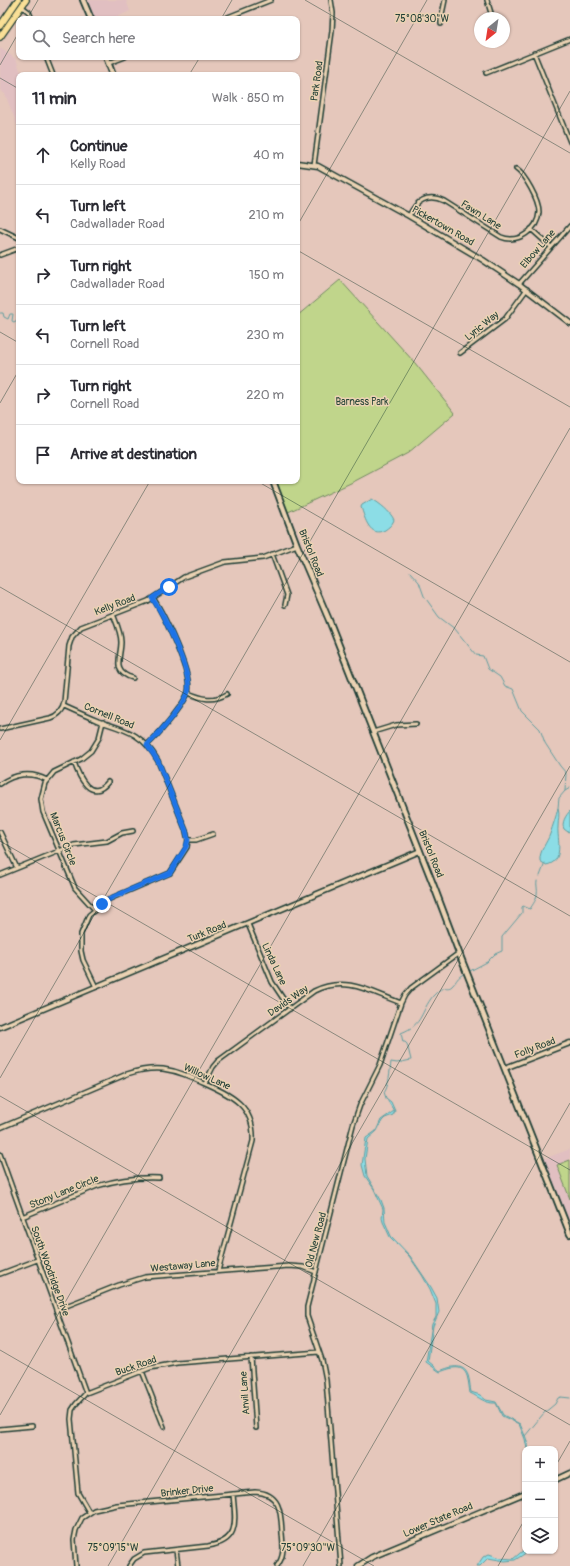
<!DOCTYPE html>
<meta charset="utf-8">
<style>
:root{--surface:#fff;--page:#f2f2f3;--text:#2b2b33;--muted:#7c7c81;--line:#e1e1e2}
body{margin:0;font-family:Pangolin,sans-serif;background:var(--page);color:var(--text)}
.controls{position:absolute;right:12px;bottom:12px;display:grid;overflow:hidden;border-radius:8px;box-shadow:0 1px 3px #0004}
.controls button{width:36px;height:36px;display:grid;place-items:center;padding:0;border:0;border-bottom:1px solid var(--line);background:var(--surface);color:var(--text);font:20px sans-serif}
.compass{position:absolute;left:474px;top:12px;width:36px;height:36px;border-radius:50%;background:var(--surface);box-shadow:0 1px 3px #0004;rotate:210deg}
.stop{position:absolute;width:12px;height:12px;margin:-9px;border:3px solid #1a73e8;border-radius:50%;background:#fff}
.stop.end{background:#1a73e8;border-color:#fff;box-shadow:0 1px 4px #0008}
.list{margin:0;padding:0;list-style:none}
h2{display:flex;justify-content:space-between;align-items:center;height:52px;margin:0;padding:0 16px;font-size:17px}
h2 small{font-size:13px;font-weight:400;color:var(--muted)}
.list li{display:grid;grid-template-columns:26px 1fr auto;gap:12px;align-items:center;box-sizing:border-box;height:60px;padding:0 16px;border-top:1px solid var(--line)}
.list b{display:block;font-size:15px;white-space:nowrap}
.list p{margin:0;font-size:13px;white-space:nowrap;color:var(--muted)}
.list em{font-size:13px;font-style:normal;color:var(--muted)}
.icon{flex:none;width:22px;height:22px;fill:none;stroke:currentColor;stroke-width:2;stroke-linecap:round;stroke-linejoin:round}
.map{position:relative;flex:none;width:570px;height:1566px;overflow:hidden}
.search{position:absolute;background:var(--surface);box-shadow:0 1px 3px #0004;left:16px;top:16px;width:284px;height:44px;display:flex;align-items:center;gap:10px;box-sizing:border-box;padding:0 14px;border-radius:8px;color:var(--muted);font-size:15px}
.panel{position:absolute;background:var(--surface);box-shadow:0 1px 3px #0004;left:16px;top:72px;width:284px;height:412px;border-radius:8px}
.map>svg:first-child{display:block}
.built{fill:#e1bfc1}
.green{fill:#c0d58b;stroke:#708960}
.water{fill:#8cdde6;stroke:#609d9f}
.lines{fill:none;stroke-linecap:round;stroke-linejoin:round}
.stream{stroke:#609d9f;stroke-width:1}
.minor-casing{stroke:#1f3d34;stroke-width:6}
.tertiary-casing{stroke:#1f3d34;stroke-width:7}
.secondary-casing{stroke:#1f3d34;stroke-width:8}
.trunk-casing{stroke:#1f3d34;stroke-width:8}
.minor{stroke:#ebd2b3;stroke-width:3}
.tertiary{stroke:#ebd2b3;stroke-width:4}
.secondary{stroke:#ebd2b3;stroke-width:4.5}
.trunk{stroke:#f9df96;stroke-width:5.5}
.route{stroke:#1a73e8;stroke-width:5}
.ticks{fill:none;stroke:#1f3d34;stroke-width:1;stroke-opacity:0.45}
.labels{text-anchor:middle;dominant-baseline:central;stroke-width:3;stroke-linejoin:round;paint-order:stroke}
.street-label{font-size:10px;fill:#1f3d34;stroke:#ebd2b3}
.park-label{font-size:10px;fill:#274538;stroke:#ebd2b3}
.ticks-label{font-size:10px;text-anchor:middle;fill:#1f3d34;stroke:#ebd2b3;stroke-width:3;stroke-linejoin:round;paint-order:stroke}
</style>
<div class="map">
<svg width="570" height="1566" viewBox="0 0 570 1566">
<rect width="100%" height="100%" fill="#e5c7bb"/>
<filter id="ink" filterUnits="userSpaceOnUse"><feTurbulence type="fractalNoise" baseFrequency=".025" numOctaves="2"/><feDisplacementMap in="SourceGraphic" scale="8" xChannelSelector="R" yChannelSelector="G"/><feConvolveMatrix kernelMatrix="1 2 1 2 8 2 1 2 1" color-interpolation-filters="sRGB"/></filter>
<g filter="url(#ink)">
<path class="built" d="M86 0H126L130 11 113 19H93Z
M0 48 16 59 22 75H19V130L5 94 0 90Z
M570 1149V1229L541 1160Z"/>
<path class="green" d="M340 280 415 363 455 413 408 453 355 481 286 513 273 481H297V316Z
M570 1160V1199L557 1165Z"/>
<path class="water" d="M372 499C379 503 391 512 394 520 392 525 389 527 385 530 370 538 365 519 361 507L362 505Z
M558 808C560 816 558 819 558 827 557 839 565 862 546 865L540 861C539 851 547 843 550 834 553 825 556 817 558 808Z
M570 811V831L568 832 564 829C561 823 566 815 570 811Z
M386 1098 391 1102 395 1111 393 1115 385 1118 382 1121 377 1131 368 1139 365 1159 367 1176 381 1200 384 1208 385 1222 391 1236 410 1256 431 1287 437 1298 439 1312 433 1326 428 1361 440 1371C451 1366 466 1362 469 1379 470 1383 470 1387 471 1392L480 1395 486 1400 496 1402 503 1415 520 1424 526 1438 529 1449H527L525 1439 519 1424 502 1416 496 1403C485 1404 479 1397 470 1393 469 1388 469 1384 468 1380 465 1362 451 1368 440 1372L426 1362 432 1324 436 1317V1304L430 1289 422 1275 409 1256 390 1237 383 1222 382 1218 383 1209 374 1189 365 1176 362 1165 366 1138 376 1131 381 1120 394 1111Z
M525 1549V1551H529L515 1560 505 1561 488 1558 480 1566H477L483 1557 489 1554 501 1558 513 1559Z"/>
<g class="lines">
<path class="stream" d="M0 313H3L4 317 8 319 10 314H13L12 321 14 322 19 319
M410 572 419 582 424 596 439 617 455 629 476 655 483 656 488 669 500 677 505 686 513 689 522 711 540 729 545 743 560 766 566 773 565 791 559 798 558 808
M565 791 570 788
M540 876 545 863
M468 972 487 962 495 954 502 951V937L522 913V907L523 906 530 909C533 904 537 899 537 894 538 889 536 885 537 881
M386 1098 384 1092C389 1085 390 1070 391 1062L397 1063 411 1060 407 1044 405 1042H403L401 1033C424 1024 420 1012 433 996 435 994 440 989 443 988 446 987 449 989 452 986 458 980 456 978 465 973
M525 1436 544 1413 555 1404 558 1398 561 1397 570 1398"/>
<g class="minor-casing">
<path id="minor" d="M487 0 491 13
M21 6 29 12 32 19
M223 19 271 0
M441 24V19L445 0
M534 53 570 142
M46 57 53 75
M109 63 125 57
M486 73 570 39
M314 165 332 31 333 13 331 0
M409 216C416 201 427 193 444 201L501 237C518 244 538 230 539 212 539 200 525 175 516 169
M0 229 19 238
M531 229 551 247
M0 255 19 248
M519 284 570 226
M460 353 505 319 527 289
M272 554 287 595 285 605
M113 614C116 622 121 633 121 642 121 658 111 672 133 678
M188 693C202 699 213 702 227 694
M64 706C75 711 86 716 98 721 125 730 143 733 158 761L186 831 188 840 187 847 170 873 107 900 89 915 81 934V951L83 960 96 987
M0 729 50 718C57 716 63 710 64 702L69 646 72 637 81 627 148 601 184 577 225 562 263 558 297 545
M373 732 396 725 416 724
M147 745C157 736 185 704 188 692 193 675 163 613 153 598
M74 762C79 777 91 803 108 782
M0 784C14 774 31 771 47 780
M0 832 17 868
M188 840H196L213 834
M0 875 74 845 107 841 122 833 133 831
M95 910 75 888 43 812 41 799 45 783 54 772 81 759 91 751 99 738 103 722
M248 924 272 982 290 1009
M205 1083 213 1067 218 1061 314 991C346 975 371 992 401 1003
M0 1128 127 1074C139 1070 151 1068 163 1069 178 1071 191 1077 204 1083 231 1095 255 1106 253 1141L218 1271
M0 1154 86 1393
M22 1217 97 1186C117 1180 138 1177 159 1178
M0 1274 37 1260
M56 1310 119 1285 145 1277 289 1266 303 1267 316 1272
M251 1357 256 1428
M142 1371 164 1427
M0 1429 32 1426
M89 1512 78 1493 71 1419 72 1410 76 1404 86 1393 150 1368 177 1363 319 1352
M176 1550 178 1566
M76 1566 74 1540 76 1530 82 1518 94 1510 117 1505 255 1492C281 1493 281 1513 282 1533 283 1545 285 1556 277 1566
M129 1566 134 1559 144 1553 208 1546C241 1541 235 1520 233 1494
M341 1566 326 1380 322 1360 307 1316V1307L353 1125 360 1105 380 1065 401 1003 405 995 411 988 459 953"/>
</g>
<g class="tertiary-casing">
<path id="tertiary" d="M297 163 318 166 409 216 483 260 519 284 570 323
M0 1027 420 851
M505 1068 570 1043
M555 1480 570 1473
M358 1566 372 1557 525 1493"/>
</g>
<g class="secondary-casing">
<path id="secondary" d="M83 0 91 19
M106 57 113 75
M273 481 297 545 329 620 433 884 459 953 570 1234"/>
</g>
<g class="trunk-casing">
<path id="trunk" d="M0 26 18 0
M0 37 26 0"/>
</g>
<use href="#minor" class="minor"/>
<use href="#tertiary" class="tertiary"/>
<use href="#secondary" class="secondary"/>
<use href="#trunk" class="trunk"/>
</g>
</g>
<g class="lines" filter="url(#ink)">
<path class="route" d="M102 904 113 897 170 873 186 847 188 840 186 831 158 761 147 745C157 736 185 704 188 692 193 675 163 613 152 598L169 587"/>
</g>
<path class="ticks" d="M305 0 570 153M27 19 38 0M221 19 232 0M0 65 19 32M189 75 200 57M0 78 19 89M297 226 427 0M297 250 570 407M0 332 19 343M0 403 19 370M257 481 570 662M0 587 570 916M0 740 150 481M0 841 570 1170M0 1078 570 91M0 1096 570 1425M0 1350 374 1566M0 1415 570 428M555 1467 570 1441M108 1566 570 766M303 1566 570 1103M498 1566 525 1519"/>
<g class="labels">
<g class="street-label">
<text transform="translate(317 81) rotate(-82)">Park Road</text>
<text transform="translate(481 215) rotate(32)">Fawn Lane</text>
<text transform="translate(443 226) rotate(30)">Pickertown Road</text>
<text transform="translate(538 249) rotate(-49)">Elbow Lane</text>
<text transform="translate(482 326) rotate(-39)">Lyric Way</text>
<text transform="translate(311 553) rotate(68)">Bristol Road</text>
<text transform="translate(115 605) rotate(-21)">Kelly Road</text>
<text transform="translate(109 716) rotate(22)">Cornell Road</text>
<text transform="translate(63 839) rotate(68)">Marcus Circle</text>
<text transform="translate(431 854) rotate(68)">Bristol Road</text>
<text transform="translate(207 932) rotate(-22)">Turk Road</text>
<text transform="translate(274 964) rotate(65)">Linda Lane</text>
<text transform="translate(288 1001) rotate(-35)">Davids Way</text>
<text transform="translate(535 1048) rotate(-21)">Folly Road</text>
<text transform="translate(207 1077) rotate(24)">Willow Lane</text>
<text transform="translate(64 1192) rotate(-22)">Stony Lane Circle</text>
<text transform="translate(316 1240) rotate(-75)">Old New Road</text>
<text transform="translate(183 1266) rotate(-5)">Westaway Lane</text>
<text transform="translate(50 1271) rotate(70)">South Woodridge Drive</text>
<text transform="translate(136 1366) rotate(-19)">Buck Road</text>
<text transform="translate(245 1393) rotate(-94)">Anvil Lane</text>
<text transform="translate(187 1491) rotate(-6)">Brinker Drive</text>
<text transform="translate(438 1520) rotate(-23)">Lower State Road</text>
</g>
<g class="park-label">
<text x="362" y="402">Barness Park</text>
</g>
</g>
<g class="ticks-label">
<text x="422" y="22">75°08'30"W</text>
<text x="113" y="1551">75°09'15"W</text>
<text x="308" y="1551">75°09'30"W</text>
</g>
</svg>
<div class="controls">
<button>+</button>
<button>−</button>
<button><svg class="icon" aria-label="layers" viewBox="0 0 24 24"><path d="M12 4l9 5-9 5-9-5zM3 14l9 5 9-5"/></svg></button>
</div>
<svg class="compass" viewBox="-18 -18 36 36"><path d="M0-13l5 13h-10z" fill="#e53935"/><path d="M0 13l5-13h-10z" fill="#7c7c81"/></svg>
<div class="stop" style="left:169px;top:587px"></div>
<div class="stop end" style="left:102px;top:904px"></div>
<div class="search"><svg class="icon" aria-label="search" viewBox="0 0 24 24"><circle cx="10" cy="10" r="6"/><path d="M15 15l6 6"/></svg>Search here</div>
<section class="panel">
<h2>11 min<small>Walk · 850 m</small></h2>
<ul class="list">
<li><svg class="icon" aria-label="ahead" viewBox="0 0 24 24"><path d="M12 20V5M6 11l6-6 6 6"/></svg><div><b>Continue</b><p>Kelly Road</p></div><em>40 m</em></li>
<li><svg class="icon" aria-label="left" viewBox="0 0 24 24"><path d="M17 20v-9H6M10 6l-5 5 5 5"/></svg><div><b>Turn left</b><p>Cadwallader Road</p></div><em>210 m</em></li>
<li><svg class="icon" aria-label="right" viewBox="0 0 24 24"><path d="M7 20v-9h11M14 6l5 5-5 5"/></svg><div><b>Turn right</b><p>Cadwallader Road</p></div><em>150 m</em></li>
<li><svg class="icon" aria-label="left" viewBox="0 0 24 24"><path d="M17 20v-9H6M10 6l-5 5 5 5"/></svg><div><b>Turn left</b><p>Cornell Road</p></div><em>230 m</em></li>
<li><svg class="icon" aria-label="right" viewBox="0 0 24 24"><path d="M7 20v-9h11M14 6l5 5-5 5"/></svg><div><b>Turn right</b><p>Cornell Road</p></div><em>220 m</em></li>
<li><svg class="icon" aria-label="arrive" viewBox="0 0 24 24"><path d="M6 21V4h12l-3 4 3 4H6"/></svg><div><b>Arrive at destination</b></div></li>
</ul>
</section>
</div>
